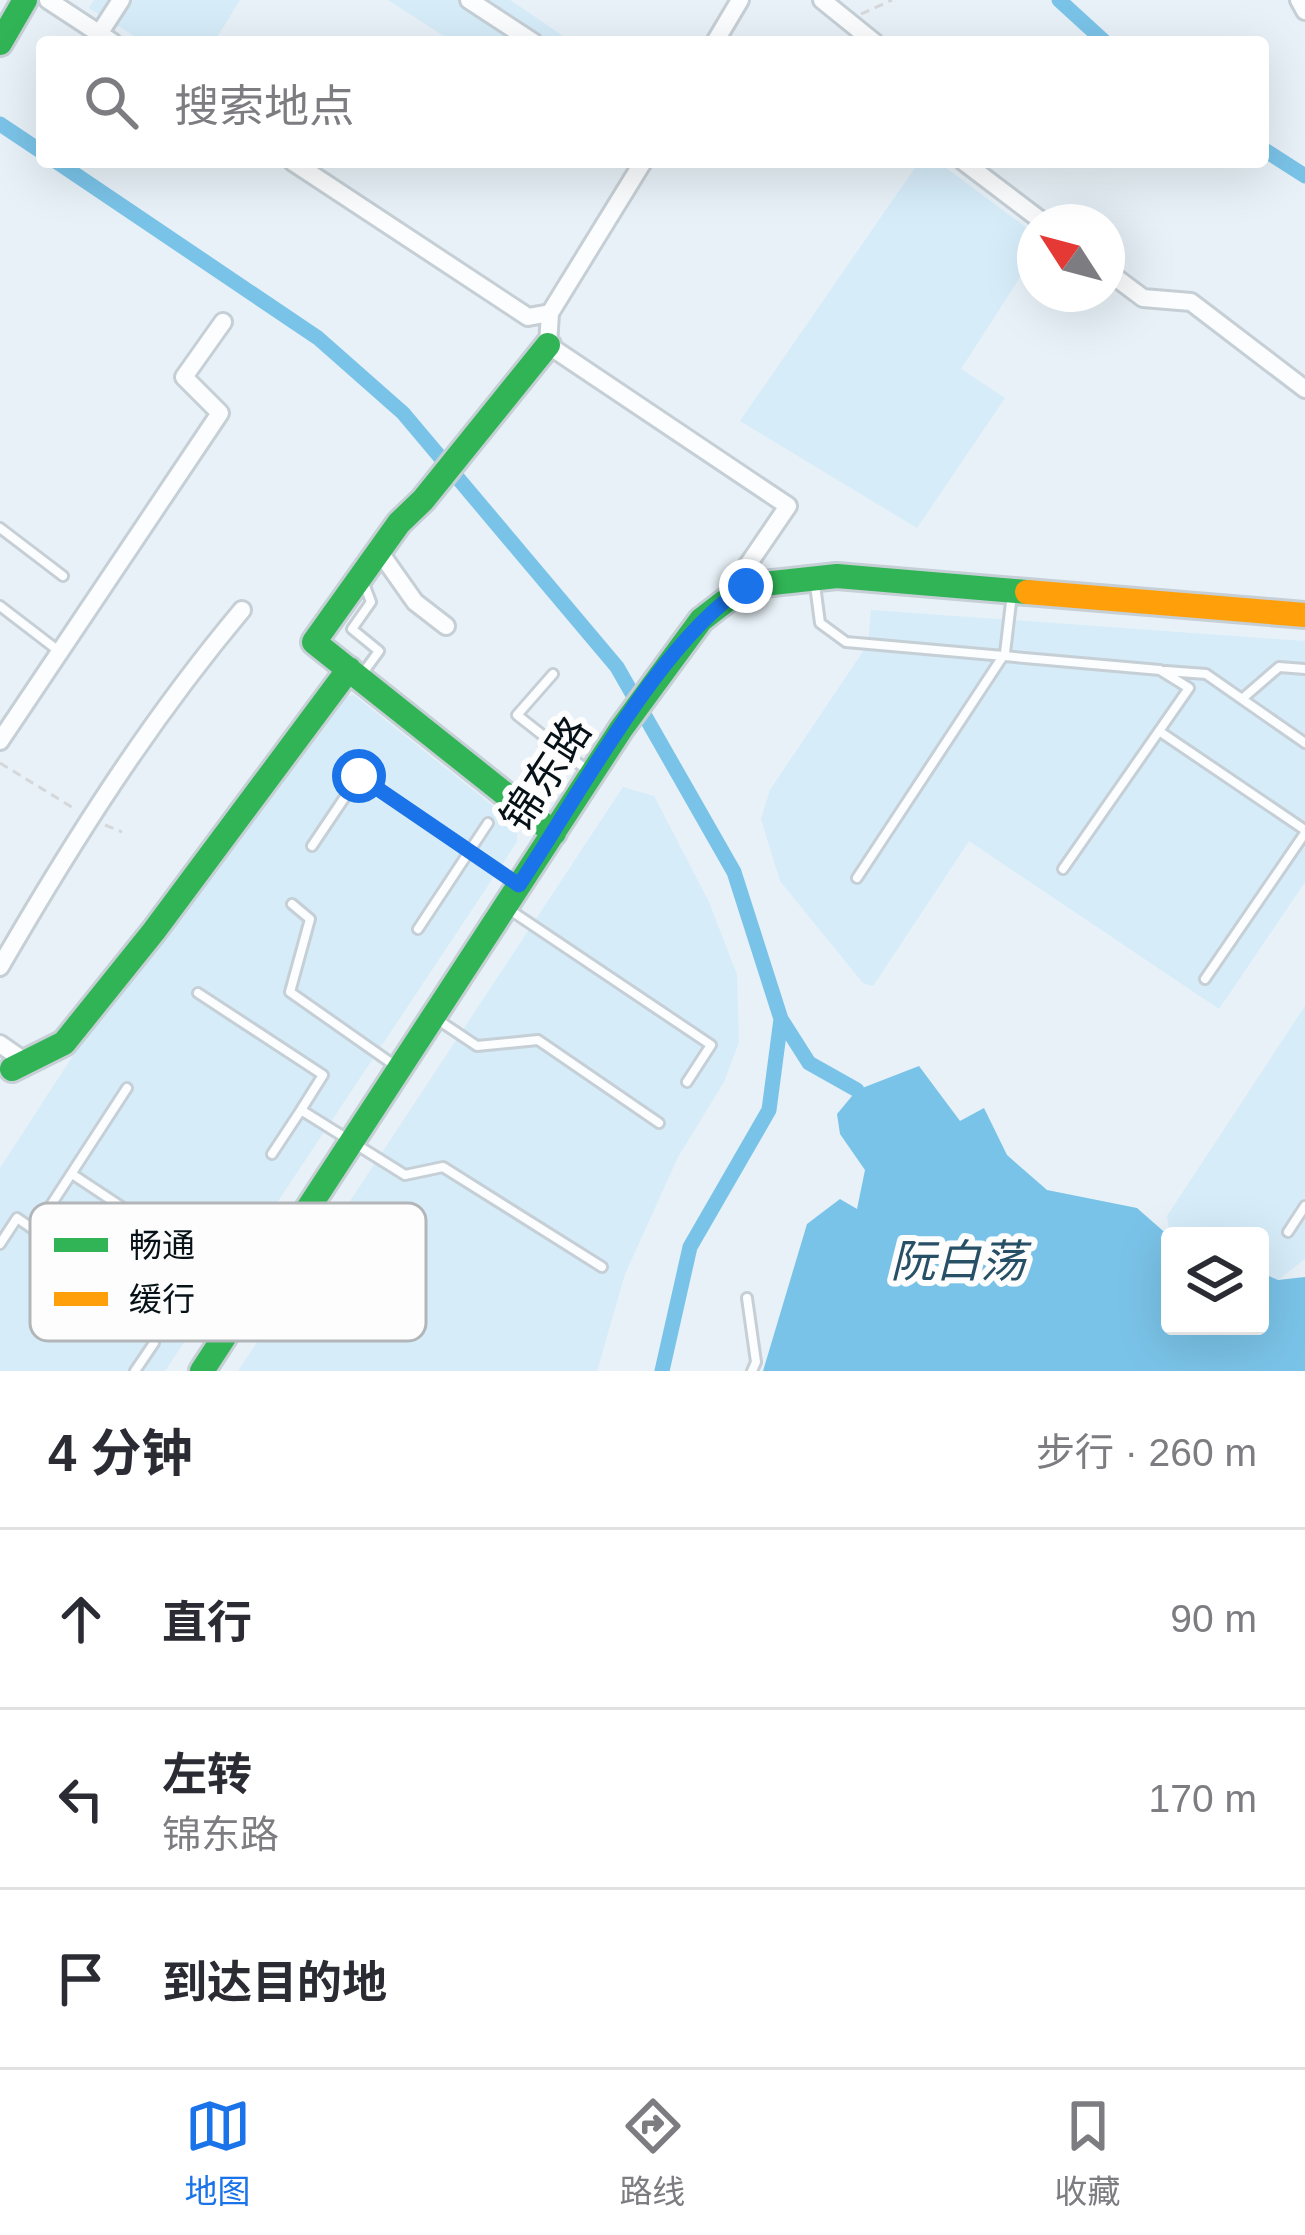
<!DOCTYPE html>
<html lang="zh">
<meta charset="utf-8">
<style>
:root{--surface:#fff;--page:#f2f2f3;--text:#2b2b33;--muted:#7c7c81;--line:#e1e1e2;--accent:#1a73e8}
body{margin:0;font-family:Helvetica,"Noto Sans SC",sans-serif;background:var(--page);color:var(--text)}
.controls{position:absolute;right:36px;bottom:36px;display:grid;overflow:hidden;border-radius:12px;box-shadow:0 12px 48px #0002}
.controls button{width:108px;height:108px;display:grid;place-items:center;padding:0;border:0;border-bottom:3px solid var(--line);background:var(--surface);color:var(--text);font:60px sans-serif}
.compass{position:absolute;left:1017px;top:204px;width:108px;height:108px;border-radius:50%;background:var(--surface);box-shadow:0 12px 48px #0002;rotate:306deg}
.stop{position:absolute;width:36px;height:36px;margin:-27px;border:9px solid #1a73e8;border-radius:50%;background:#fff}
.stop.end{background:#1a73e8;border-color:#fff;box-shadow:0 3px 12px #0008}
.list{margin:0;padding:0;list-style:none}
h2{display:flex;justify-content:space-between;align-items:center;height:156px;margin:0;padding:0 48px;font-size:51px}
h2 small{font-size:39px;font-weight:400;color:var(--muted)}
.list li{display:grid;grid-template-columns:78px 1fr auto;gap:36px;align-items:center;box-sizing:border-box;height:180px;padding:0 48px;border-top:3px solid var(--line)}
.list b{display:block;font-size:45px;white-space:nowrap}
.list p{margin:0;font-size:39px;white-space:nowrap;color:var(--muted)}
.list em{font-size:39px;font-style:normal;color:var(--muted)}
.icon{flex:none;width:66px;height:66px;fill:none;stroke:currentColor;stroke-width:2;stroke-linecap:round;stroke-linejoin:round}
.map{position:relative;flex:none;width:1305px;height:1371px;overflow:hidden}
.search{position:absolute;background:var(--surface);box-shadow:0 12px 48px #0002;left:36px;right:36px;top:36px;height:132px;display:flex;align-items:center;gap:30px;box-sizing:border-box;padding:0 42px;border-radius:12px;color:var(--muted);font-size:45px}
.sheet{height:696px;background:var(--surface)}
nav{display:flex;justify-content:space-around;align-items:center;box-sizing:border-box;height:168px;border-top:3px solid var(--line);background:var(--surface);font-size:33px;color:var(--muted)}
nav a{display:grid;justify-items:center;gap:6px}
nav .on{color:var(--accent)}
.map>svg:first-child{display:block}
.built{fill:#d6ecf9}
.water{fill:#7ac3e8}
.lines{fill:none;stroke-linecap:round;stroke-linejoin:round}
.canal{stroke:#7ac3e8;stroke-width:15}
.lane-casing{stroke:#c5cfd5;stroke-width:14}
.street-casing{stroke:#c5cfd5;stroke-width:22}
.fast-casing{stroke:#c5cfd5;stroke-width:30}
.slow-casing{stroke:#c5cfd5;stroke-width:30}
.path{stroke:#d5d8db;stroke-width:3;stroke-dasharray:9 6;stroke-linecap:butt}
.lane{stroke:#fbfdfe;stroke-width:8}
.street{stroke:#fbfdfe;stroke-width:16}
.fast{stroke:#30b455;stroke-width:24}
.slow{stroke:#ff9f0a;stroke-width:24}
.route{stroke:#1a73e8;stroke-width:15}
.labels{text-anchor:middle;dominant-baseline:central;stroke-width:12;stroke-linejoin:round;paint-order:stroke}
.street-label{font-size:42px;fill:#071218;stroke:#fdfdfd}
.water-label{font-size:45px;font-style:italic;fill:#275066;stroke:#fdfdfd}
.key{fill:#fdfdfd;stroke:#b3b6b8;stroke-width:3}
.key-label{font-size:33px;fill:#071218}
</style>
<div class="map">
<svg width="1305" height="1371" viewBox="0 0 1305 1371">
<rect width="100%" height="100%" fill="#e7f1f7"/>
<path class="built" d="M94 0H240L214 42H144L89 8Z
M388 0H510L572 42H453Z
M919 162H938L1035 234V254L961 369 1005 398 917 528 740 421Z
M871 610 1305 641V882L1219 1009 969 841 873 986 863 983 780 881 761 819 770 790 868 644Z
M354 695 517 825V842L165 1371H0V1168L154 931 326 700Z
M623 787 654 796 709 902 737 975 739 1042 724 1082 678 1157 625 1274 597 1371H238Z
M1305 1006V1259L1278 1280 1260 1272V1236H1170L1167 1216Z"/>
<path class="water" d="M919 1066 960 1121 984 1108 1007 1155 1047 1190 1137 1208 1170 1237V1326H1260V1272L1278 1280 1305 1277V1371H763L807 1224 840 1199 857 1209 865 1170 840 1134 837 1114 857 1090Z"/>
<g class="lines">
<path class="canal" d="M1059 0 1105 42
M0 124 42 152
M1263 149 1305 176
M57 162 318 338 403 413 617 667 734 872 781 1019 769 1110 690 1247 662 1371
M781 1019 809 1063 857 1090"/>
<g class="lane-casing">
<path id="lane" d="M0 528 63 576
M815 585 820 623 846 642 1160 670 1189 688 1063 869
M0 606 60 652
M1166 671 1206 674 1305 743
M553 674 517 715 587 770
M360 677 379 651 352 629 371 602 363 581
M1242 699 1279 667 1305 669
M1159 731 1305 830
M312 846 359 776 518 884
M857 878 1005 653 1012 594
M292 904 310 919 290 992 394 1065
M507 908 711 1045 687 1082
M418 929 488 823
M1205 979 1305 833
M198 993 323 1075 301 1110
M435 1018 477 1046 538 1040 659 1123
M272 1154 301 1110 405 1175 443 1167 602 1267
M72 1174 247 1290
M49 1208 127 1088
M1288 1232 1305 1206
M0 1244 17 1218 147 1308 154 1343 135 1371
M747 1298 756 1362 752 1371"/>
</g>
<g class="street-casing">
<path id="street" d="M48 0 112 42
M469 0 533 42
M822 0 874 42
M1299 0 1305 11
M99 34 121 0
M715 42 740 0
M293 162 528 317 550 313 643 162
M964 162 1043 222
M1107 271 1143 298 1191 302 1305 389
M550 313 548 345 788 506 730 591
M379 551 415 602 446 626
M0 741 220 413 184 377 223 322
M0 967C73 841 149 721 242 610
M0 1044 26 1062"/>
</g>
<g class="fast-casing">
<path id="fast" d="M0 43 25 0
M548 345 423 500 399 523 314 642 554 833
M12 1069 64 1043 154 931 349 669
M202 1371 621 729 701 620 745 586 837 576 1027 592"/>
</g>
<g class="slow-casing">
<path id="slow" d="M1027 592 1305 615"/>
</g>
<path class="path" d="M861 14 892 0
M0 763 75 809
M105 825 122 832"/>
<use href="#lane" class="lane"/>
<use href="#street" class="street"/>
<use href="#fast" class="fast"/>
<use href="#slow" class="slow"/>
</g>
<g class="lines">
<path class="route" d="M359 776 519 885C577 799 661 639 746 586"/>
</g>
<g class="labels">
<g class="street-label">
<text transform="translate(546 774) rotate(-57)">锦东路</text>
</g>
<g class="water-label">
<text x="958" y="1261">阮白荡</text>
</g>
</g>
<rect x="30" y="1203" width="396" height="138" rx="18" class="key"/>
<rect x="54" y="1238" width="54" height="14" fill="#30b455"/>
<rect x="54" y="1292" width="54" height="14" fill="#ff9f0a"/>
<g class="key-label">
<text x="129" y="1257">畅通</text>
<text x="129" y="1311">缓行</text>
</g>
</svg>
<div class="controls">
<button><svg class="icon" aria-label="layers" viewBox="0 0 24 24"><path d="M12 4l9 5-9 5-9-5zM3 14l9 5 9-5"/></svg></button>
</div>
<svg class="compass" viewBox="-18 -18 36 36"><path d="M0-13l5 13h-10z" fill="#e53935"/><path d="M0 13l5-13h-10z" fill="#7c7c81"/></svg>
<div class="stop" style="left:359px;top:776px"></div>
<div class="stop end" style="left:746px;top:586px"></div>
<div class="search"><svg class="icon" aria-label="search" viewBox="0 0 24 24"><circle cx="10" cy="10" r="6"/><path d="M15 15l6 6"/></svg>搜索地点</div>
</div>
<section class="sheet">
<h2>4 分钟<small>步行 · 260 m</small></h2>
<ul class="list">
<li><svg class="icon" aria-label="ahead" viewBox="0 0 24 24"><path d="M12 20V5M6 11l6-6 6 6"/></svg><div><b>直行</b></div><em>90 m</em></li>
<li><svg class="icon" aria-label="left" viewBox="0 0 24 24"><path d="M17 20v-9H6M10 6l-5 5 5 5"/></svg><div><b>左转</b><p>锦东路</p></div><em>170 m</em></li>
<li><svg class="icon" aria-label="arrive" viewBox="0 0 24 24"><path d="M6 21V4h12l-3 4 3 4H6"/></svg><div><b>到达目的地</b></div></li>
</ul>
</section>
<nav>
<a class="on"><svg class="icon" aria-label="map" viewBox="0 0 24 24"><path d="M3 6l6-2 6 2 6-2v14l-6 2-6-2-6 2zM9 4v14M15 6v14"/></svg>地图</a>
<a><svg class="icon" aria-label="directions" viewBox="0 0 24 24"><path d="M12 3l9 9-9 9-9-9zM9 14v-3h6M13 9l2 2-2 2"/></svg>路线</a>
<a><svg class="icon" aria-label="saved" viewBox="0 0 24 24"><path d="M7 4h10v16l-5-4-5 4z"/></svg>收藏</a>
</nav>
